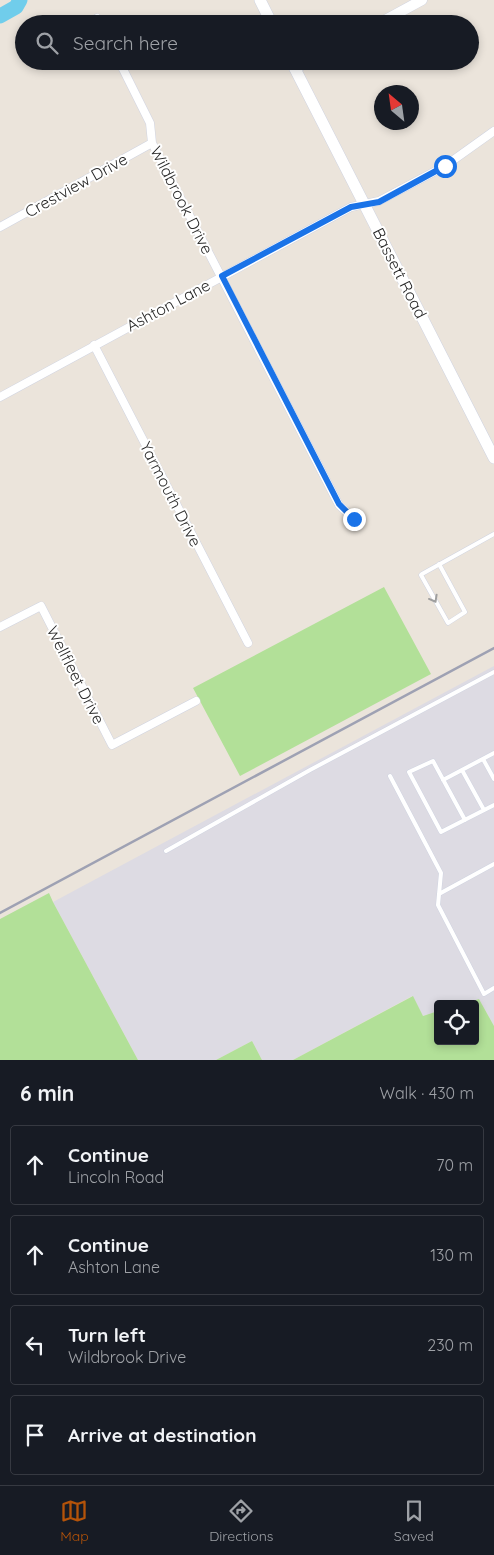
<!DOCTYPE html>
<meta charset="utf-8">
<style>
:root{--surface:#171b24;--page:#242831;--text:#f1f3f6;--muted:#9ea1a6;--line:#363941;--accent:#b45309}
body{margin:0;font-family:Quicksand,sans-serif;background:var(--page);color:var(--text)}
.controls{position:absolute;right:15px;bottom:15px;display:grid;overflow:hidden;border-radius:5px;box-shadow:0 2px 8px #0003}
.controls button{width:45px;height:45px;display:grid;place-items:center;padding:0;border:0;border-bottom:1px solid var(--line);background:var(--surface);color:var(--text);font:25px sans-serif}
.compass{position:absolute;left:374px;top:85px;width:45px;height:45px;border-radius:50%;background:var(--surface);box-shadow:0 2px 8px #0003;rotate:331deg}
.stop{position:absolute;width:15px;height:15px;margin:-11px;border:4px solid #1a73e8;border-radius:50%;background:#fff}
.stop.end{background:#1a73e8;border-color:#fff;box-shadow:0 1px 5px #0008}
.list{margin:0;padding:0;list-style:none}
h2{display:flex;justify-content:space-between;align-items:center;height:65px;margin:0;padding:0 20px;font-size:21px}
h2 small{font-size:16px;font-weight:400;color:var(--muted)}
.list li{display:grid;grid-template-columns:32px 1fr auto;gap:15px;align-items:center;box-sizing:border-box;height:80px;margin:0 10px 10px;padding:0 10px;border:1px solid var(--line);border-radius:5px}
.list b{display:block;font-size:19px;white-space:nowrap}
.list p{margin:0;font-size:16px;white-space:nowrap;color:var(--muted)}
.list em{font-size:16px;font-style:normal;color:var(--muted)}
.icon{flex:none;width:28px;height:28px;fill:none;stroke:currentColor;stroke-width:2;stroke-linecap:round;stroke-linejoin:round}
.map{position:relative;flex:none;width:494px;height:1060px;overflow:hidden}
.search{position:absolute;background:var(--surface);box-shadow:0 2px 8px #0003;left:15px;right:15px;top:15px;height:55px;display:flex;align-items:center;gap:12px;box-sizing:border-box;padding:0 18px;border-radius:28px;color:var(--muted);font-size:19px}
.sheet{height:425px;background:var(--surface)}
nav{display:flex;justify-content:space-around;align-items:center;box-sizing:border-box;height:70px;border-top:1px solid var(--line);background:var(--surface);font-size:14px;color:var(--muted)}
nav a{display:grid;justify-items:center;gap:2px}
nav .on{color:var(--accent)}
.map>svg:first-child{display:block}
.industrial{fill:#dddbe3}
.green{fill:#b2e098}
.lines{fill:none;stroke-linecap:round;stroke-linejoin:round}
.river{stroke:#70cdeb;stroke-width:15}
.service-casing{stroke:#d0d4e1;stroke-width:5}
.minor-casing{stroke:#d0d4e1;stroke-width:9}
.tertiary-casing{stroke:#d0d4e1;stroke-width:11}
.secondary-casing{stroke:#d0d4e1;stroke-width:12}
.service{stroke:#fff;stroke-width:4}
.minor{stroke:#fff;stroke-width:8}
.tertiary{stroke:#fff;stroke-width:10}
.secondary{stroke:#fff;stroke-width:11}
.rail{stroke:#9ea1b3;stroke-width:2.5}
.oneway{stroke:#9f9f9f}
.route{stroke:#1a73e8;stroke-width:6}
.labels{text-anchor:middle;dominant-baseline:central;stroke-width:4;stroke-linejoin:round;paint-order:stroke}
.street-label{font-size:16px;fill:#292929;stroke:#fff}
</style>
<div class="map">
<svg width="494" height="1060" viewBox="0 0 494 1060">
<rect width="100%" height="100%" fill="#ebe4db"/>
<path class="industrial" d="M494 666V1026L479 999 463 1004H438V1011L423 1016 412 996 293 1060H262L252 1041 216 1060H138L53 902Z"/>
<path class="green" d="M384 587 431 674 240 776 193 688Z
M49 893 53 902 138 1060H0V919Z
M413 996 423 1016 438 1011V1041H475V1004H463L479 999 494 1026V1060H293Z
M252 1041 262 1060H216Z"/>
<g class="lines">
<path class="river" d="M0 16 16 7 20 0"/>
<g class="service-casing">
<path id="service" d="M439 564 465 612 448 623 421 575 422 574 494 534
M483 759 494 779
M462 770 484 810
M390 776 441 873 438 905 484 994 494 988
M443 780 494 753
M465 820 433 761 409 772 441 832 494 805
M166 851 310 770 494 672
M439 894 494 864"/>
</g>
<g class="minor-casing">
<path id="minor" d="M97 18 100 24
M119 61 150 123 152 143 339 505 354 519
M0 227 152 143
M94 345 248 643
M0 397 351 207 379 201 445 166 494 131
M0 627 41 606 112 745 196 701"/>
</g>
<g class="tertiary-casing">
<path id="tertiary" d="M378 24 422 0
M295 69 309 61"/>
</g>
<g class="secondary-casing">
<path id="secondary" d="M260 0 272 24
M291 61 494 458"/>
</g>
<use href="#service" class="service"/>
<use href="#minor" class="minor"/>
<use href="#tertiary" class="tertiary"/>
<use href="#secondary" class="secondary"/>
<path class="rail" d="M0 913 494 648"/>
</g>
<defs><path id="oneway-chevron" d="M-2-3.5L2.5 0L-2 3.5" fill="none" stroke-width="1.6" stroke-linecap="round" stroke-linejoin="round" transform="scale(1.25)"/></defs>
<use class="oneway" href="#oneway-chevron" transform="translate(434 599) rotate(61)"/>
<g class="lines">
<path class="route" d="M354 519 339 504 222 276 351 207 379 202 445 166"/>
</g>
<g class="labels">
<g class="street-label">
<text transform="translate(76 185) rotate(-29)">Crestview Drive</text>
<text transform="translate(182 200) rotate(63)">Wildbrook Drive</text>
<text transform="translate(400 273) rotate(63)">Bassett Road</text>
<text transform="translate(168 305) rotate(-28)">Ashton Lane</text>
<text transform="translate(171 494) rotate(63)">Yarmouth Drive</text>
<text transform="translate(76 675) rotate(63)">Wellfleet Drive</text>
</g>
</g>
</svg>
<div class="controls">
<button><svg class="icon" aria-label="locate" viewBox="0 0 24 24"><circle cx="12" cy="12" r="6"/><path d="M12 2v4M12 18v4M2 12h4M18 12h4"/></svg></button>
</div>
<svg class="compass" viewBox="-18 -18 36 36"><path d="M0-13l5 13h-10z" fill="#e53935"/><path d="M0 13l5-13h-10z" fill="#9ea1a6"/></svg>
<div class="stop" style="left:445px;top:166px"></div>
<div class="stop end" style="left:354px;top:519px"></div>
<div class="search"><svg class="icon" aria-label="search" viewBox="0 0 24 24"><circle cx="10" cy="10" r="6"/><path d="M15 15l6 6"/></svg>Search here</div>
</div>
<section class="sheet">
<h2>6 min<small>Walk · 430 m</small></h2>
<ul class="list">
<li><svg class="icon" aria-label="ahead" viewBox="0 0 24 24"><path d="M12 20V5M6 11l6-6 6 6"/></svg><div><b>Continue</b><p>Lincoln Road</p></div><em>70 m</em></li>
<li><svg class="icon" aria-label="ahead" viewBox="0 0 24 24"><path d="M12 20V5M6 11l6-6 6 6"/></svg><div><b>Continue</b><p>Ashton Lane</p></div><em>130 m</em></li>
<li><svg class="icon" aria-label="left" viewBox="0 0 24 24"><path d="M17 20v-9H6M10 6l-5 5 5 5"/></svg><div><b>Turn left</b><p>Wildbrook Drive</p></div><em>230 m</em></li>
<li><svg class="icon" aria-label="arrive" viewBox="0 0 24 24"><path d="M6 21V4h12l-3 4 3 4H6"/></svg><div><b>Arrive at destination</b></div></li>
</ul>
</section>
<nav>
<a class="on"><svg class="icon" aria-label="map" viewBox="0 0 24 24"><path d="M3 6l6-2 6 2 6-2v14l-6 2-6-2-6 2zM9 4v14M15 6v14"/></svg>Map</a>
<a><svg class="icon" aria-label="directions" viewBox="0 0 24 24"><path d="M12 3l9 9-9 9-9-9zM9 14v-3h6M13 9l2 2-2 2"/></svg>Directions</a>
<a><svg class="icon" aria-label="saved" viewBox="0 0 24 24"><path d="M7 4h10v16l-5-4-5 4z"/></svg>Saved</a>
</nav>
